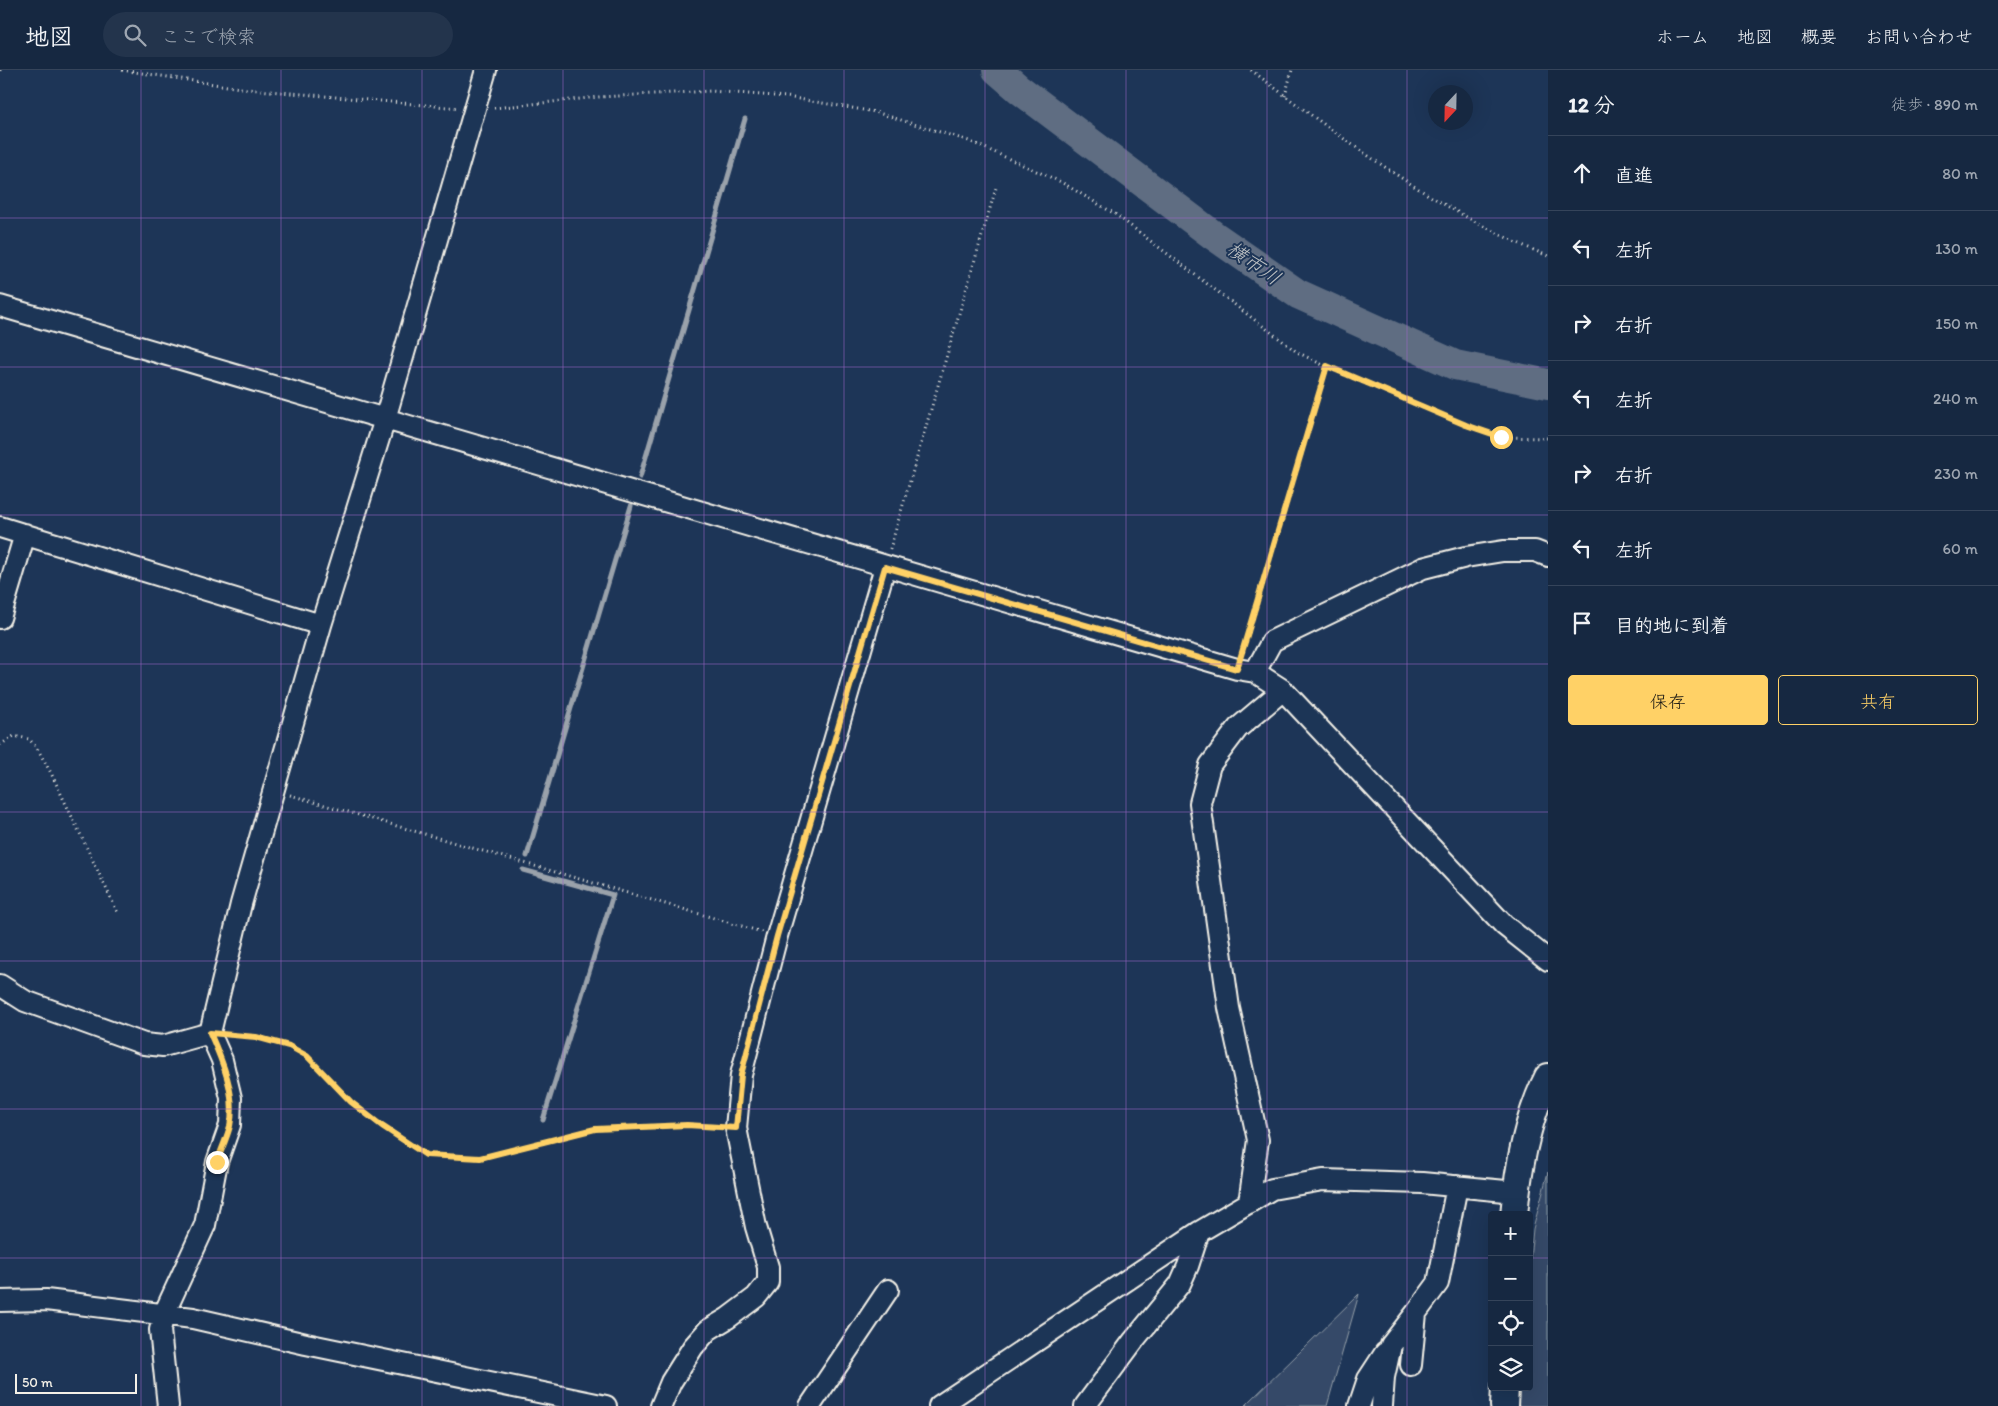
<!DOCTYPE html>
<html lang="ja">
<meta charset="utf-8">
<style>
:root{--surface:#162841;--page:#23344c;--text:#f1f3f6;--muted:#9ea6b1;--line:#35445a;--accent:#ffd166}
body{margin:0;font-family:Itim,"Klee One",sans-serif;background:var(--page);color:var(--text)}
.controls{position:absolute;right:15px;bottom:15px;display:grid;overflow:hidden;border-radius:5px;box-shadow:0 5px 20px #0002}
.controls button{width:45px;height:45px;display:grid;place-items:center;padding:0;border:0;border-bottom:1px solid var(--line);background:var(--surface);color:var(--text);font:25px sans-serif}
.compass{position:absolute;left:1428px;top:15px;width:45px;height:45px;border-radius:50%;background:var(--surface);box-shadow:0 5px 20px #0002;rotate:202deg}
.scale{position:absolute;left:15px;bottom:12px;width:122px;box-sizing:border-box;padding-left:5px;border:2px solid #f4f1e8;border-top:0;font-size:14px;line-height:18px;white-space:nowrap;color:#f4f1e8;-webkit-text-stroke:4px #1d3557;paint-order:stroke}
.stop{position:absolute;width:15px;height:15px;margin:-11px;border:4px solid #ffd166;border-radius:50%;background:#fff}
.stop.end{background:#ffd166;border-color:#fff;box-shadow:0 1px 5px #0008}
.list{margin:0;padding:0;list-style:none}
h2{display:flex;justify-content:space-between;align-items:center;height:65px;margin:0;padding:0 20px;font-size:21px}
h2 small{font-size:16px;font-weight:400;color:var(--muted)}
.list li{display:grid;grid-template-columns:32px 1fr auto;gap:15px;align-items:center;box-sizing:border-box;height:75px;padding:0 20px;border-top:1px solid var(--line)}
.list b{display:block;font-size:19px;white-space:nowrap}
.list em{font-size:16px;font-style:normal;color:var(--muted)}
.actions{display:flex;gap:10px;padding:15px 20px}
.actions a{flex:1;padding:11px 0;border:1px solid var(--accent);border-radius:5px;text-align:center;font-size:18px;color:var(--accent)}
.actions .main{background:var(--accent);color:#111}
.icon{flex:none;width:28px;height:28px;fill:none;stroke:currentColor;stroke-width:2;stroke-linecap:round;stroke-linejoin:round}
.map{position:relative;flex:none;width:1548px;height:1336px;overflow:hidden}
header{display:flex;align-items:center;gap:30px;box-sizing:border-box;height:70px;padding:0 25px;background:var(--surface);border-bottom:1px solid var(--line)}
header strong{font-size:24px}
nav{display:flex;gap:28px;margin-inline-start:auto;font-size:18px}
.search{width:350px;height:45px;background:var(--page);display:flex;align-items:center;gap:12px;box-sizing:border-box;padding:0 18px;border-radius:28px;color:var(--muted);font-size:19px}
main{display:flex}
aside{flex:1;background:var(--surface)}
.map>svg:first-child{display:block}
.green{fill:#354a67;stroke:#949ea8}
.lines{fill:none;stroke-linecap:round;stroke-linejoin:round}
.stream{stroke:#9aa2ab;stroke-width:5}
.river{stroke:#5e6d82;stroke-width:30}
.minor-casing{stroke:#f4f1e8;stroke-width:24}
.major-casing{stroke:#f4f1e8;stroke-width:30}
.path{stroke:#f4f1e8;stroke-width:3;stroke-dasharray:1 4;stroke-linecap:butt}
.minor{stroke:#1d3557;stroke-width:20}
.major{stroke:#1d3557;stroke-width:26}
.route{stroke:#ffd166;stroke-width:6}
.grid{fill:none;stroke:#9f67cb;stroke-width:1;stroke-opacity:0.55}
.labels{text-anchor:middle;dominant-baseline:central;stroke-width:4;stroke-linejoin:round;paint-order:stroke}
.water-label{font-size:20px;font-style:italic;fill:#c0c3c4;stroke:#1d3557}
</style>
<header>
<strong>地図</strong>
<div class="search"><svg class="icon" aria-label="search" viewBox="0 0 24 24"><circle cx="10" cy="10" r="6"/><path d="M15 15l6 6"/></svg>ここで検索</div>
<nav><a>ホーム</a><a>地図</a><a>概要</a><a>お問い合わせ</a></nav>
</header>
<main>
<div class="map">
<svg width="1548" height="1336" viewBox="0 0 1548 1336">
<rect width="100%" height="100%" fill="#1d3557"/>
<filter id="ink" filterUnits="userSpaceOnUse"><feTurbulence type="fractalNoise" baseFrequency=".02" numOctaves="2"/><feDisplacementMap in="SourceGraphic" scale="10" xChannelSelector="R" yChannelSelector="G"/><feConvolveMatrix kernelMatrix="1 2 1 2 8 2 1 2 1" color-interpolation-filters="sRGB"/></filter>
<g filter="url(#ink)">
<path class="green" d="M1548 1102V1336H1518L1520 1317H1529V1201L1533 1159Z
M1359 1224 1327 1336H1245Z"/>
<g class="lines">
<path class="stream" d="M640 407 745 49
M527 786 631 436
M523 800 613 825 543 1050"/>
<path class="river" d="M997 0 1019 19 1213 165 1298 224 1455 295 1548 314"/>
<g class="minor-casing">
<path id="minor" d="M0 236 1237 599 1255 602 1283 620 1504 855 1548 890
M0 457 321 555
M0 548 25 464
M1255 602 1272 571 1423 498 1466 487 1503 481H1535L1548 486
M0 915 25 931 144 974 163 976 210 963
M1249 1133 1258 1070 1229 938 1200 733 1210 695 1238 658 1283 620
M0 1231 46 1230 193 1248 306 1274 606 1336
M1411 1295 1416 1243 1438 1213 1457 1116
M168 1336 160 1260 164 1244 205 1155 217 1092 230 1055 231 1028 222 990 210 963 241 834 321 555 385 349 486 0
M661 1336 671 1312 693 1277 708 1260 728 1248 756 1227 768 1212V1197L756 1157 736 1058 741 1005 777 866 885 497
M810 1336 888 1220
M939 1336 1199 1162 1272 1119 1323 1110 1422 1113 1516 1122
M1085 1336 1134 1270 1180 1214 1188 1196 1199 1162
M1359 1336 1368 1309 1385 1283
M1382 1336 1384 1307 1391 1275 1416 1243"/>
</g>
<g class="major-casing">
<path id="major" d="M1514 1145C1518 1099 1527 1048 1548 1007
M1504 1336 1505 1317"/>
</g>
<path class="path" d="M122 0 247 19 458 38
M1251 0C1344 70 1439 142 1548 186
M0 1V0
M1285 26 1292 0
M494 38 599 27 711 21 787 27 875 42 969 71 1061 112 1115 144 1297 282 1327 297 1466 355 1501 367 1548 368
M890 479 996 118
M1243 582 1327 297
M0 675 14 666 29 669 37 678 51 703 118 843
M290 725 762 862
M230 965 256 967 289 976 307 986 351 1032 382 1056 426 1085 480 1088 595 1059 687 1055 720 1057"/>
<use href="#minor" class="minor"/>
<use href="#major" class="major"/>
</g>
</g>
<g class="lines" filter="url(#ink)">
<path class="route" d="M217 1092C221 1080 227 1068 230 1056 237 1025 222 990 210 963L256 967 289 976 307 986 351 1032 382 1056 426 1085 480 1088 595 1059 687 1055 736 1058 741 1005 777 866 885 497 1237 599 1327 296 1466 355 1501 367"/>
</g>
<path class="grid" d="M141 0V1336M281 0V1336M422 0V1336M563 0V1336M704 0V1336M844 0V1336M985 0V1336M1126 0V1336M1267 0V1336M1407 0V1336M0 148H1548M0 297H1548M0 445H1548M0 594H1548M0 742H1548M0 891H1548M0 1039H1548M0 1188H1492M1529 1188H1548"/>
<g class="labels">
<g class="water-label">
<text transform="translate(1254 193) rotate(35)">横市川</text>
</g>
</g>
</svg>
<div class="controls">
<button>+</button>
<button>−</button>
<button><svg class="icon" aria-label="locate" viewBox="0 0 24 24"><circle cx="12" cy="12" r="6"/><path d="M12 2v4M12 18v4M2 12h4M18 12h4"/></svg></button>
<button><svg class="icon" aria-label="layers" viewBox="0 0 24 24"><path d="M12 4l9 5-9 5-9-5zM3 14l9 5 9-5"/></svg></button>
</div>
<svg class="compass" viewBox="-18 -18 36 36"><path d="M0-13l5 13h-10z" fill="#e53935"/><path d="M0 13l5-13h-10z" fill="#9ea6b1"/></svg>
<div class="scale">50 m</div>
<div class="stop" style="left:1501px;top:367px"></div>
<div class="stop end" style="left:217px;top:1092px"></div>
</div>
<aside>
<h2>12 分<small>徒歩 · 890 m</small></h2>
<ul class="list">
<li><svg class="icon" aria-label="ahead" viewBox="0 0 24 24"><path d="M12 20V5M6 11l6-6 6 6"/></svg><div><b>直進</b></div><em>80 m</em></li>
<li><svg class="icon" aria-label="left" viewBox="0 0 24 24"><path d="M17 20v-9H6M10 6l-5 5 5 5"/></svg><div><b>左折</b></div><em>130 m</em></li>
<li><svg class="icon" aria-label="right" viewBox="0 0 24 24"><path d="M7 20v-9h11M14 6l5 5-5 5"/></svg><div><b>右折</b></div><em>150 m</em></li>
<li><svg class="icon" aria-label="left" viewBox="0 0 24 24"><path d="M17 20v-9H6M10 6l-5 5 5 5"/></svg><div><b>左折</b></div><em>240 m</em></li>
<li><svg class="icon" aria-label="right" viewBox="0 0 24 24"><path d="M7 20v-9h11M14 6l5 5-5 5"/></svg><div><b>右折</b></div><em>230 m</em></li>
<li><svg class="icon" aria-label="left" viewBox="0 0 24 24"><path d="M17 20v-9H6M10 6l-5 5 5 5"/></svg><div><b>左折</b></div><em>60 m</em></li>
<li><svg class="icon" aria-label="arrive" viewBox="0 0 24 24"><path d="M6 21V4h12l-3 4 3 4H6"/></svg><div><b>目的地に到着</b></div></li>
</ul>
<div class="actions"><a class="main">保存</a><a>共有</a></div>
</aside>
</main>
